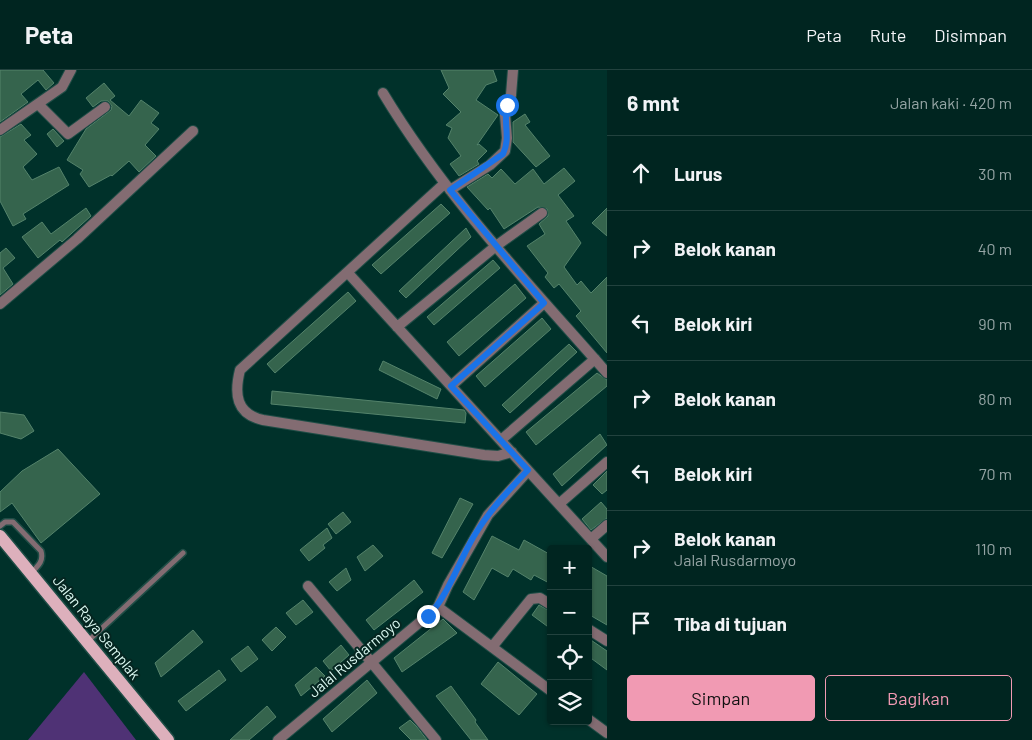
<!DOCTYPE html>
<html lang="id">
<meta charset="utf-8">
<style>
:root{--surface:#002520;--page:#0e312d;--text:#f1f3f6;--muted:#95a5a5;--line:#22423e;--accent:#f19ab3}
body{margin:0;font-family:Barlow,sans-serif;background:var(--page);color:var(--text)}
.controls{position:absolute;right:15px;bottom:15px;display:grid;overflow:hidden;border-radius:5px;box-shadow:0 1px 4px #0004}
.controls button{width:45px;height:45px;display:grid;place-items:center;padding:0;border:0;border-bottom:1px solid var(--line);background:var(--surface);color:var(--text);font:25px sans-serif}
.stop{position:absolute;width:15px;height:15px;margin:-11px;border:4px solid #1a73e8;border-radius:50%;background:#fff}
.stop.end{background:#1a73e8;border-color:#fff;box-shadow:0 1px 5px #0008}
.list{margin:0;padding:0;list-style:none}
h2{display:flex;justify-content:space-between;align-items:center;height:65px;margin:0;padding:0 20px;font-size:21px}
h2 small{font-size:16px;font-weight:400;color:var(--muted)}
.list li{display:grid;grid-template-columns:32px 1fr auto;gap:15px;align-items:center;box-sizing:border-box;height:75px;padding:0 20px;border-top:1px solid var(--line)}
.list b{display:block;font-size:19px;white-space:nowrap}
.list p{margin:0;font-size:16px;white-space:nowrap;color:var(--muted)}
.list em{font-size:16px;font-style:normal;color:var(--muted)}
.actions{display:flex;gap:10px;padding:15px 20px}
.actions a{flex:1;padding:11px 0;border:1px solid var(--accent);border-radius:5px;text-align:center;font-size:18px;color:var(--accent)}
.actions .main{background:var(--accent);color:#111}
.icon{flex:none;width:28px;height:28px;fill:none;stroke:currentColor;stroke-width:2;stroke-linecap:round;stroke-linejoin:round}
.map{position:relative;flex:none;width:607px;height:670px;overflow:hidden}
header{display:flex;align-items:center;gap:30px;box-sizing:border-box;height:70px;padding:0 25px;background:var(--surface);border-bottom:1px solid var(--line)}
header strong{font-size:24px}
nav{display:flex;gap:28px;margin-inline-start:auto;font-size:18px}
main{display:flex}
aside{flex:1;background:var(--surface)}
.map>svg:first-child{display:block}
.green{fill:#4f3275}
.building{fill:#35644d;stroke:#54836b}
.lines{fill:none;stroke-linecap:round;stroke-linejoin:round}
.service-casing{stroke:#1f4d46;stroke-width:8}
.minor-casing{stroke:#1f4d46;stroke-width:12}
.primary-casing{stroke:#1f4d46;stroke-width:15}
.service{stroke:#836c72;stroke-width:5}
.minor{stroke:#836c72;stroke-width:10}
.primary{stroke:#ddb0bc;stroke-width:12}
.route{stroke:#1a73e8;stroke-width:6}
.labels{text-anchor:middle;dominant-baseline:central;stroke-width:4;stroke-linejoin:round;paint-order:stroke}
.street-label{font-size:15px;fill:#dbf9f2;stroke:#052520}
</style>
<header>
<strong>Peta</strong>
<nav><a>Peta</a><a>Rute</a><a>Disimpan</a></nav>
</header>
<main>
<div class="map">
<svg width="607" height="670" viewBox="0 0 607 670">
<rect width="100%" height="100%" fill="#00312a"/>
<path class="green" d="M84 602 136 670H28Z"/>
<path class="building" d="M0 0H43L54 13 46 20 38 10 21 24 28 32 0 52Z
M441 0H493L497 11 486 15 476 30 498 45 477 75 479 74 487 81 477 91 479 94 459 106 450 94 461 86 448 68 452 58 446 55 461 42 443 24 449 18Z
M104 13 115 26 110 30 129 46 141 30 159 43 151 53 159 59 145 75 156 86 139 102 129 91 112 106 111 105 89 117 80 104 83 100 67 90 86 59 111 40 112 36 108 31H101L93 37 86 28Z
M525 44 530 52 525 55 550 86 536 97 513 72V52Z
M21 54 31 65 24 70 37 84 23 97 32 110 59 97 69 115 23 144 26 149 13 156 0 131V67Z
M53 59 64 71 57 77 47 64Z
M564 98 575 111 558 125 574 146 566 151 581 173 564 197 577 215 581 211 591 223 607 207V283L576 246 581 241 559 214 554 218 545 207 548 203 527 176 545 164 539 154 548 146 547 139 538 137 504 159 490 138 488 140 467 117 488 104 492 108 501 99 515 114 533 99 544 114Z
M441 134 450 143 381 204 372 195Z
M86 138 91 146 62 172 60 170 38 188 22 167 42 152 51 164Z
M607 138V166L592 153Z
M466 158 471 167 406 228 399 221Z
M6 178 15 188 3 198 13 214 0 225V183Z
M493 190 500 198 434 255 427 247Z
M515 214 526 228 459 286 447 272Z
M348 222 356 231 275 303 267 294Z
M542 248 551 259 485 317 476 306Z
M569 274 577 282 510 343 502 335Z
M383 291 441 319 437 329 379 300Z
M597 303 607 310V316L536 375 526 362Z
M272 321 464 340 466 343 465 353 271 334Z
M0 342 24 345 34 361 21 369 0 363Z
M600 364 607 375 562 416 553 404Z
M58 379 100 424 41 473 12 433 0 442V422L22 401Z
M607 401V420L602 424 593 415Z
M460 428 473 434 442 488 432 483Z
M601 432 607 439V448L591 460 582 449Z
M343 442 351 452 336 464 328 454Z
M327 458 332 468 323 475 325 478 309 491 300 480Z
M492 466 519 480 524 470 551 485V514L534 505 531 510 513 499 508 507 492 498 474 530 463 522Z
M373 475 383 486 365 501 357 487Z
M588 495 607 506V555L588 544Z
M346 498 351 510 337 521 329 512Z
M414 510 423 522 374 560 366 550Z
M303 530 313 542 296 555 286 543Z
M539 535 551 542V559L532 545Z
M443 549 457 563 402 602 394 588Z
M276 557 286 567 272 581 262 570Z
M193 560 203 572 161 607 155 593Z
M588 568 607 581V600L588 586Z
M341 575 349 585 331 601 323 591Z
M248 576 258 589 241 602 231 589Z
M498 592 537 624 519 645 481 614Z
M316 597 325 606 301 626 295 615Z
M219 600 226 610 186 641 178 631Z
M367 610 377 623 332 662 323 649Z
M451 616 476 650 475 652 488 670H471L436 626Z
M267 636 276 647 249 670H230Z
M410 650 417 657 427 670H411L399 658Z"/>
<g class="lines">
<g class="service-casing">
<path id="service" d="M0 456 5 452H13L41 481C44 491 38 496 32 502
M88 571 183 483"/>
</g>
<g class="minor-casing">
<path id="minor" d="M383 23C445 126 528 213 607 303
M39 35 68 64 105 37
M0 60 62 17 71 0
M444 114 240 300C234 324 236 344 263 350L484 385 498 386 512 382
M450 120 490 95 505 81 507 68 505 45 511 25 513 0
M348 203 607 487
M0 234 77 169 193 61
M397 257 496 176 542 143
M451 316 544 233
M501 370 595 289
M559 434 607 392
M591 469 607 455
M308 516 436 670
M438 537 551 621
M588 559 607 571
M492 577 531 529 540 528 551 535
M588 649 607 663
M278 670 438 537 448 515 488 445 528 401"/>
</g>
<g class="primary-casing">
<path id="primary" d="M0 466 168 670"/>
</g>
<use href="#service" class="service"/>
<use href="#minor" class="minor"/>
<use href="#primary" class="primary"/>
</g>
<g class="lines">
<path class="route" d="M428 546C447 528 460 489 474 466 489 441 508 421 528 400L451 316 544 233 450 120 503 84C511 68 503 52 507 35"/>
</g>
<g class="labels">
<g class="street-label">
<text transform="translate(97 557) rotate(51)">Jalan Raya Semplak</text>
<text transform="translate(354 587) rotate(-40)">Jalal Rusdarmoyo</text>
</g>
</g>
</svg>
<div class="controls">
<button>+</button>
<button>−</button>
<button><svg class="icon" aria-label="locate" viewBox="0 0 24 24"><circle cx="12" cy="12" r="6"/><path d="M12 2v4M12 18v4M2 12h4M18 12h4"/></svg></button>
<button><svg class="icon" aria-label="layers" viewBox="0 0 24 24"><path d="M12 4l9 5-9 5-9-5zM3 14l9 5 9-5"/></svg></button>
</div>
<div class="stop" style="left:507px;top:35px"></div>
<div class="stop end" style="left:428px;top:546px"></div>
</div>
<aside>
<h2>6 mnt<small>Jalan kaki · 420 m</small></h2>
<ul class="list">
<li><svg class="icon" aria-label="ahead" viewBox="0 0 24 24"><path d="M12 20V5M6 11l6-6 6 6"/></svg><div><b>Lurus</b></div><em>30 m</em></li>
<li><svg class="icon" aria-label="right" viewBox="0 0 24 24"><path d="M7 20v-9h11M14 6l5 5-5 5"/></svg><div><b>Belok kanan</b></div><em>40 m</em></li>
<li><svg class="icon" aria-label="left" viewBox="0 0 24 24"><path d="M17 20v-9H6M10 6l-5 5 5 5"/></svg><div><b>Belok kiri</b></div><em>90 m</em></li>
<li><svg class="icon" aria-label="right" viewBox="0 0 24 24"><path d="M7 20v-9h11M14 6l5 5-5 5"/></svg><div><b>Belok kanan</b></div><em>80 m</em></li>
<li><svg class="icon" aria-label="left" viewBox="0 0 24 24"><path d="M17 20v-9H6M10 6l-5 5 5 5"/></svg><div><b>Belok kiri</b></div><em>70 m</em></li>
<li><svg class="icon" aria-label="right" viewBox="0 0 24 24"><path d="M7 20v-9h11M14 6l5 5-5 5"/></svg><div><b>Belok kanan</b><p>Jalal Rusdarmoyo</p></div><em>110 m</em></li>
<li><svg class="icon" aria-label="arrive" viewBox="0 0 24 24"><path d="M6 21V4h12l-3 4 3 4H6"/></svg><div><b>Tiba di tujuan</b></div></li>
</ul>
<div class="actions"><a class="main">Simpan</a><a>Bagikan</a></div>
</aside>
</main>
